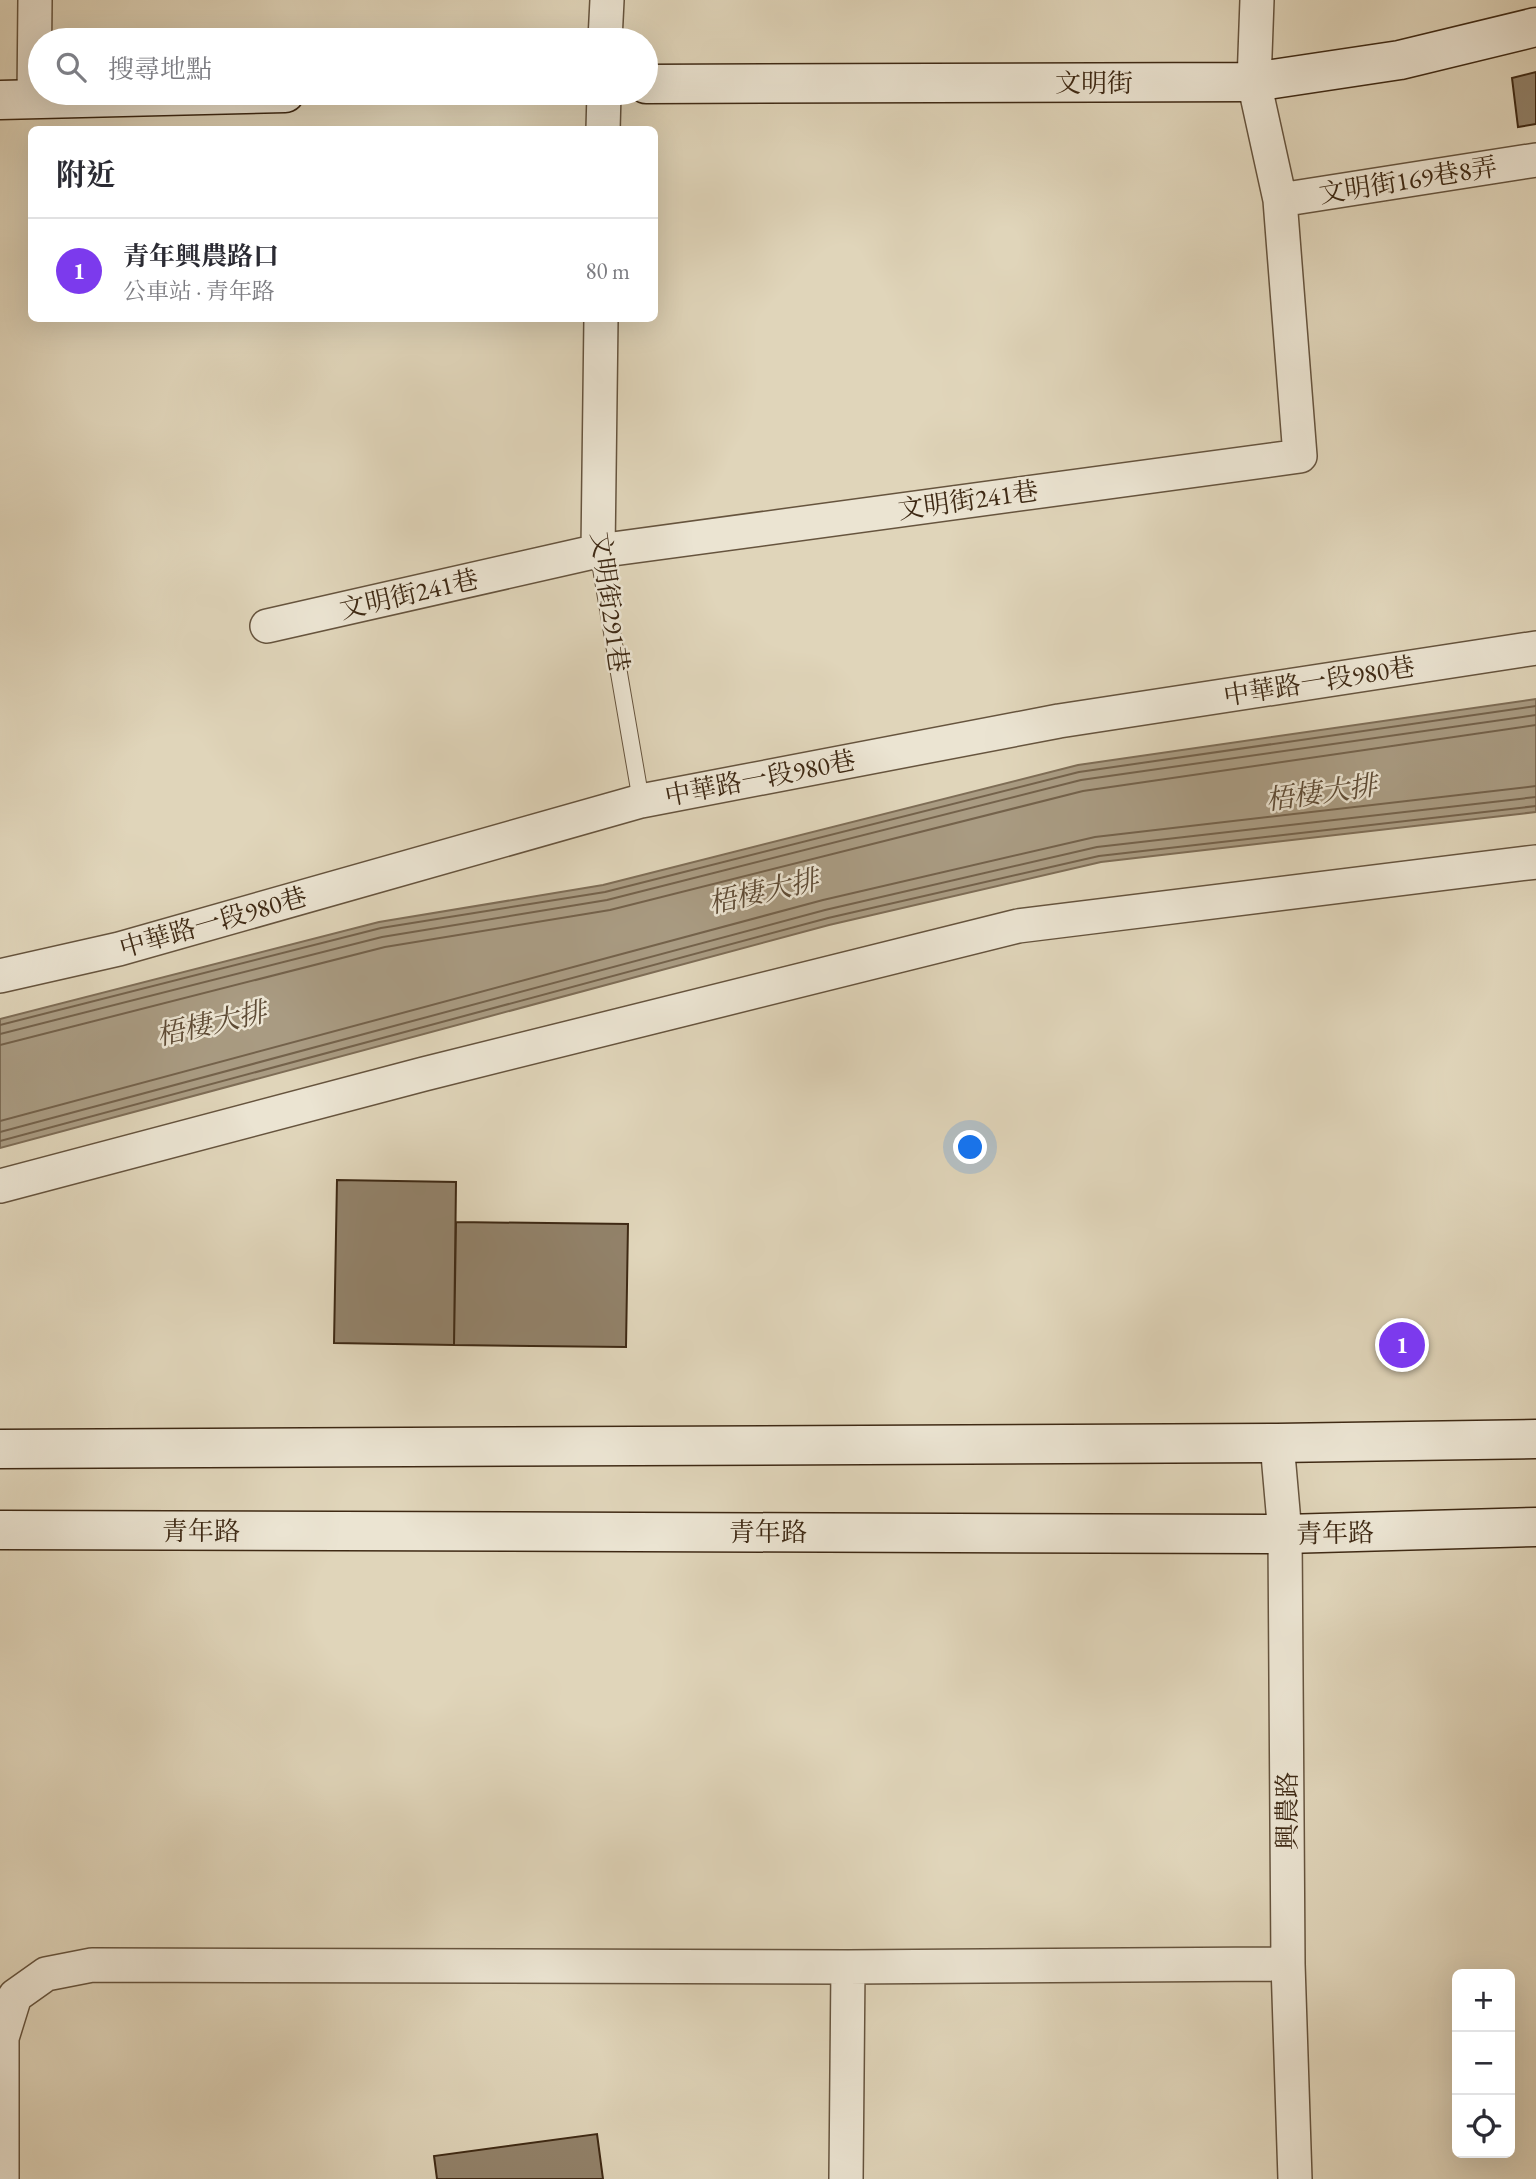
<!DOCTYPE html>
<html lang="zh-TW">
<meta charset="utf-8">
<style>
:root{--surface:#fff;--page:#f2f2f3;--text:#2b2b33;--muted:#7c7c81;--line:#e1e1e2;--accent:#7c3aed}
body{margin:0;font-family:"EB Garamond","Noto Serif TC",serif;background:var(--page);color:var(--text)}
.controls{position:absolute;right:21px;bottom:21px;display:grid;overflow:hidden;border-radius:10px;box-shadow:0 7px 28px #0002}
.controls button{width:63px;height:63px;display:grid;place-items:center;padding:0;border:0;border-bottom:2px solid var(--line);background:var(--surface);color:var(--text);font:35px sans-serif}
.you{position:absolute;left:971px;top:1148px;width:24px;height:24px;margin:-18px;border:5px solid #fff;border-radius:50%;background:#1a73e8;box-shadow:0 0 0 10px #1a73e833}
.badge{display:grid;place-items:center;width:46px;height:46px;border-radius:50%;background:var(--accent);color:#fff;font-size:23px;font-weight:700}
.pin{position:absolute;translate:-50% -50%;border:4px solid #fff;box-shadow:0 2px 7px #0006}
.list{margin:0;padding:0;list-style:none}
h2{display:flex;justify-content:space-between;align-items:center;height:91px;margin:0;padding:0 28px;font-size:30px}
h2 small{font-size:23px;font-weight:400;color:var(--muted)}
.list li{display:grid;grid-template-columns:46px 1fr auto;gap:21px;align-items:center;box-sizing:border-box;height:105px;padding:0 28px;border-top:2px solid var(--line)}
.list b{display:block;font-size:26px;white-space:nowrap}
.list p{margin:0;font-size:23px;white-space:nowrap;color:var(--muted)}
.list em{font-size:23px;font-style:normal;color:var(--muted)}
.icon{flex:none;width:38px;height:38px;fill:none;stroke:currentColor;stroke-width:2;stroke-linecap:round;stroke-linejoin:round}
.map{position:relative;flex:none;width:1536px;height:2179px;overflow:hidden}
.search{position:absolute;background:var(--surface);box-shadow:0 7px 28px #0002;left:28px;top:28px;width:630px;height:77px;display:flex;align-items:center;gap:18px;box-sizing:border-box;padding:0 24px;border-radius:38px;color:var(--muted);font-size:26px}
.panel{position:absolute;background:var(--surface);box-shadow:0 7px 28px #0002;left:28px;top:126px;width:630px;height:196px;border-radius:10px}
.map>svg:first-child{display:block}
.water{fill:#a99b82;stroke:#7e6d56;stroke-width:2}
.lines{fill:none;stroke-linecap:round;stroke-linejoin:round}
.shore{stroke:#74624b;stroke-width:2}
.building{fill:#92826a;stroke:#3e2914;stroke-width:2}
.lane-casing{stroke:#66543e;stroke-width:18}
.street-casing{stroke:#66543e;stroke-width:36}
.secondary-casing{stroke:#3e2914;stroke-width:41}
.lane{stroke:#ebe4d2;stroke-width:16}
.street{stroke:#ebe4d2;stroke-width:33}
.secondary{stroke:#ebe4d2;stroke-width:38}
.labels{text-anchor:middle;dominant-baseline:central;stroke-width:5;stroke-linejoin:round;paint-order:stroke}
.street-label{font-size:26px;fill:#3e2914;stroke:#ebe4d2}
.water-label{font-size:28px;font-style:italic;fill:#5e4b35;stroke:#ebe4d2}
</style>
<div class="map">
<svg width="1536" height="2179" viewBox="0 0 1536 2179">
<rect width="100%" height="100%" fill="#e0d5ba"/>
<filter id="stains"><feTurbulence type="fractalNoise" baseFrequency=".00286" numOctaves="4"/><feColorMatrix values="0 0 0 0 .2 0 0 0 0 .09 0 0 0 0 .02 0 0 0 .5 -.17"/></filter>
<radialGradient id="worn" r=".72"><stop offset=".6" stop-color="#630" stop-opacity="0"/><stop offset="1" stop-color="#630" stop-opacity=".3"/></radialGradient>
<path class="water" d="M1536 699V812L1101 862 829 925 0 1148V1019L379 922 603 885 1078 765Z"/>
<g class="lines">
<path class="shore" d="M0 1025 381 928 605 892 1079 772 1536 706
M0 1034 382 937 607 900 1081 780 1536 715
M0 1045 385 947 610 910 1083 791 1536 725
M0 1121 823 900 1095 837 1536 786
M0 1132 825 910 1097 847 1536 797
M0 1141 828 918 1099 856 1536 806"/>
</g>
<path class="building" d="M1536 72V124L1518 127 1512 78Z
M337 1180 456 1182 454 1345 334 1343Z
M456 1222 628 1224 626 1347 454 1345Z
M597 2134 603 2179H437L434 2156Z"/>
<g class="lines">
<g class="lane-casing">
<path id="lane" d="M598 551 641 801"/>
</g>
<g class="street-casing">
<path id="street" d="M605 40 607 0
M34 99 35 0
M603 130 604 93
M1280 200 1536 160
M598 551 601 318
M267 626 598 551 1300 456 1280 200 1254 82 1257 0
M0 976 119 949 641 801 1059 721 1536 648
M0 1186 424 1074 1018 926 1536 862
M1277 1443 1285 1534 1288 1964 1295 2179
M2 2179V2038L15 1996 46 1974 92 1965 848 1967 1288 1964
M846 2179 848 1967"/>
</g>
<g class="secondary-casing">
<path id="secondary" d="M646 84 1254 82 1400 60 1536 27
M0 100 285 93
M0 1449 1277 1443 1536 1439
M0 1530 1285 1534 1536 1527"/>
</g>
<use href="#lane" class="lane"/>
<use href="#street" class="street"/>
<use href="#secondary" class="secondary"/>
</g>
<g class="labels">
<g class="street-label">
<text x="1094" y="83">文明街</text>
<text transform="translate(1408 180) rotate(-9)">文明街169巷8弄</text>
<text transform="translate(968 500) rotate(-8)">文明街241巷</text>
<text transform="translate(409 594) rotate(-13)">文明街241巷</text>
<text transform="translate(610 602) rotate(82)">文明街291巷</text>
<text transform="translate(1319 681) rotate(-9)">中華路一段980巷</text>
<text transform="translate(760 778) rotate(-11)">中華路一段980巷</text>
<text transform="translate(213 922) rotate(-16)">中華路一段980巷</text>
<text x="201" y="1531">青年路</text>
<text x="768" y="1532">青年路</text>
<text transform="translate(1335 1533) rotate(-1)">青年路</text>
<text transform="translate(1287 1811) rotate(-90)">興農路</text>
</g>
<g class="water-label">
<text transform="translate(1321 792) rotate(-8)">梧棲大排</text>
<text transform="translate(763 891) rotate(-13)">梧棲大排</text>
<text transform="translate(211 1023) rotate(-13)">梧棲大排</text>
</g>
</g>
<rect width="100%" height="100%" filter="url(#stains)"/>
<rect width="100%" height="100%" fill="url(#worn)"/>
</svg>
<div class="controls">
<button>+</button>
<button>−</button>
<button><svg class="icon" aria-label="locate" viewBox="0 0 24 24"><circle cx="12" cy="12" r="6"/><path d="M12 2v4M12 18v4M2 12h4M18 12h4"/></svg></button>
</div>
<div class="you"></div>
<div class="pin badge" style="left:1402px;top:1345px">1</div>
<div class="search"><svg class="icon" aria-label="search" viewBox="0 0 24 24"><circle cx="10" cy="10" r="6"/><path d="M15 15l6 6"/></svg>搜尋地點</div>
<section class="panel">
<h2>附近<small></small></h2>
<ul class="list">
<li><span class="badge">1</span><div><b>青年興農路口</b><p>公車站 · 青年路</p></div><em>80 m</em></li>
</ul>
</section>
</div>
